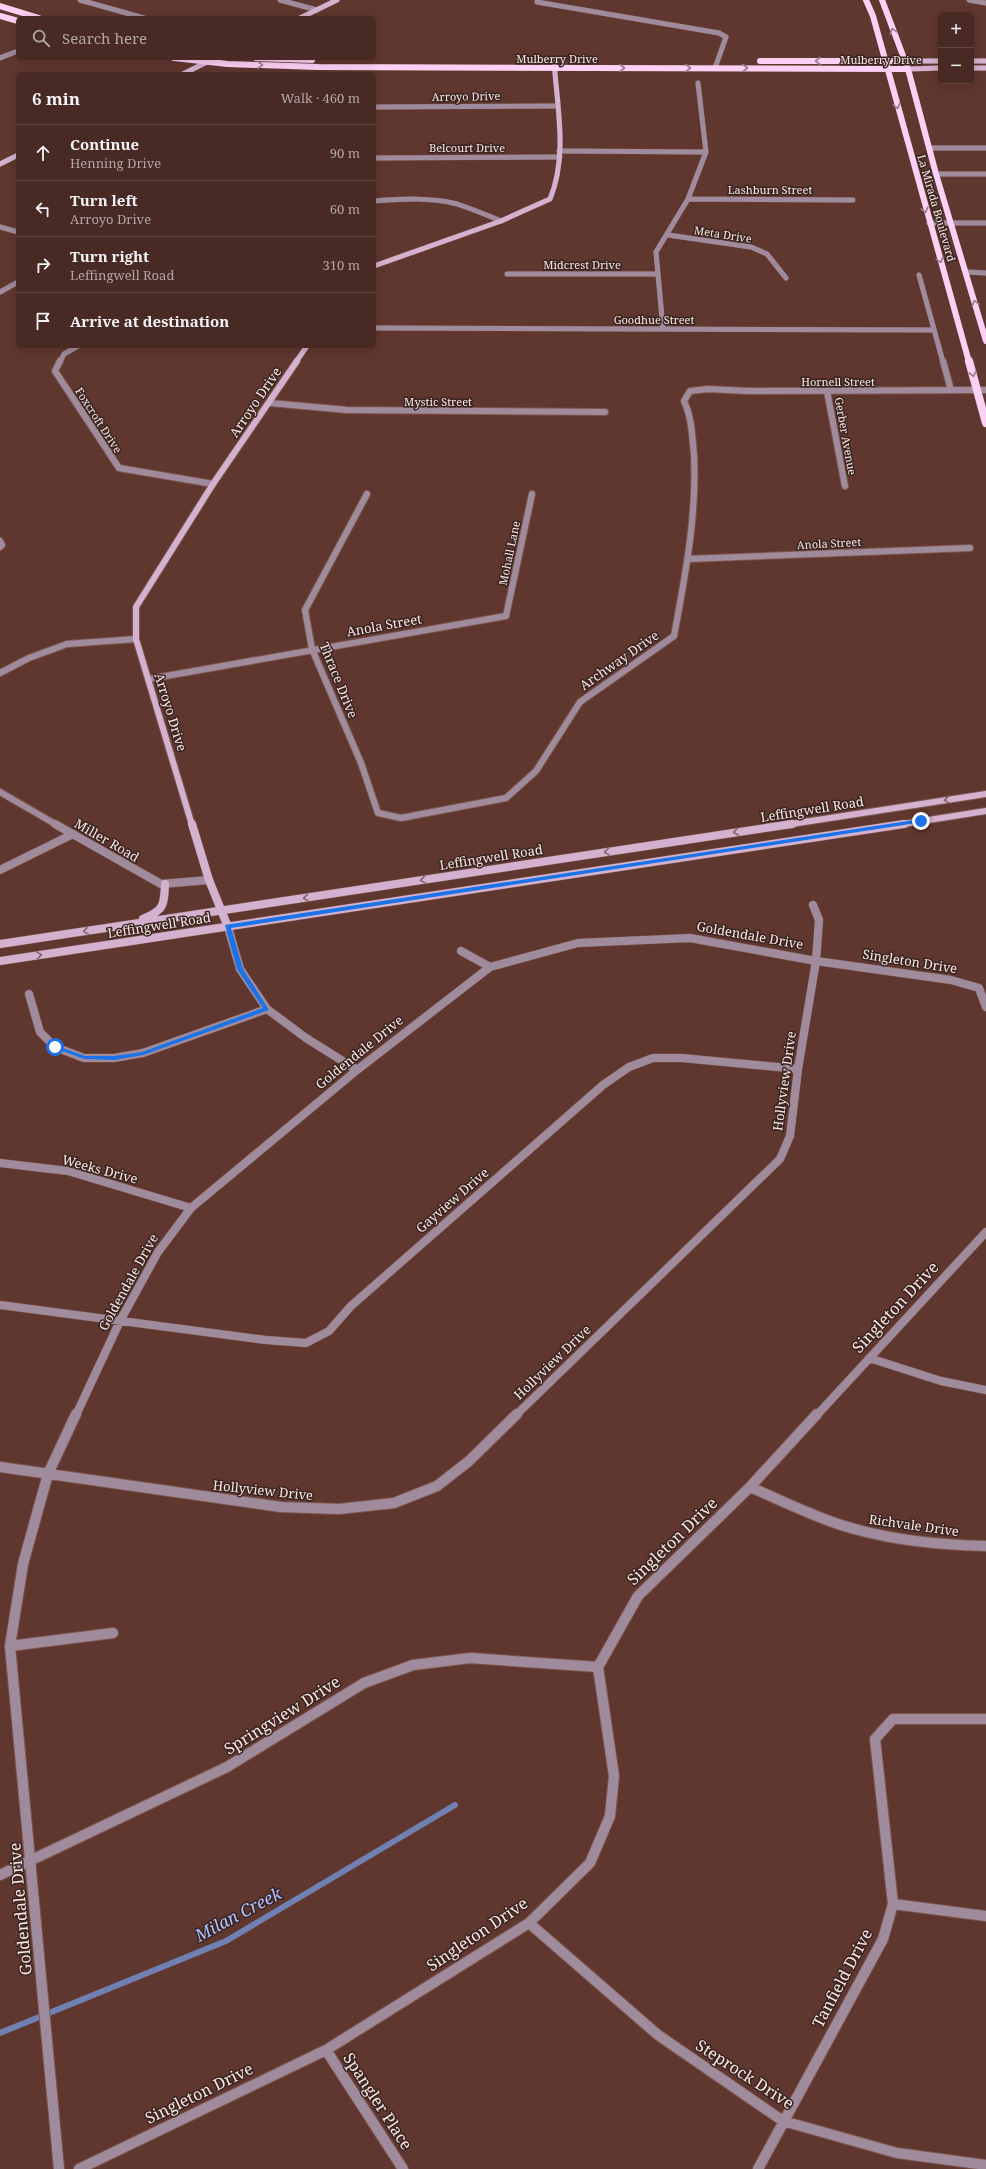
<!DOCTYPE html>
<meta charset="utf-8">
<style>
:root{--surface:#482923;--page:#4f312b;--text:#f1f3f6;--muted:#b1a6a6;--line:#604541}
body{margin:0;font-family:"Noto Serif",serif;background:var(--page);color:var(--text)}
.controls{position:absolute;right:12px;top:12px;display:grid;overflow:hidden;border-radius:6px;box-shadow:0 2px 10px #0003}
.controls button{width:36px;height:36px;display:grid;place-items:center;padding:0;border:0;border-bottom:1px solid var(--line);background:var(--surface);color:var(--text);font:20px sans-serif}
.stop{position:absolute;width:12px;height:12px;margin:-9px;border:3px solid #1a73e8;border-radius:50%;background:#fff}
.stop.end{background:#1a73e8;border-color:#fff;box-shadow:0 1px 4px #0008}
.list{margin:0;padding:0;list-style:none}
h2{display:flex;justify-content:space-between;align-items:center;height:52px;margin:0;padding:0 16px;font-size:17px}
h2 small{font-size:13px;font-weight:400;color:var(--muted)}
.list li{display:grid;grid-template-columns:26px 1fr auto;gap:12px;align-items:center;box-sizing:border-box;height:56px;padding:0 16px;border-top:1px solid var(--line)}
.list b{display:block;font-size:15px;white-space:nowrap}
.list p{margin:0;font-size:13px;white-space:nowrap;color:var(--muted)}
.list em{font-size:13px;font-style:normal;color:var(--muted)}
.icon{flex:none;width:22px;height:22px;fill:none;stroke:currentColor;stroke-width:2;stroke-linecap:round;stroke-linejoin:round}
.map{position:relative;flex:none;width:986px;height:2169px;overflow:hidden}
.search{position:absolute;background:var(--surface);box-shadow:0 2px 10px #0003;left:16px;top:16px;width:360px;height:44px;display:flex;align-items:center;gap:10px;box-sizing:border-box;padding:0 14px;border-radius:6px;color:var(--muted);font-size:15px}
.panel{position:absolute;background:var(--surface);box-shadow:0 2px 10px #0003;left:16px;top:72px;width:360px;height:276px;border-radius:6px}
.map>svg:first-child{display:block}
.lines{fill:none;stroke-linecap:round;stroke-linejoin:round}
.stream{stroke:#7080b3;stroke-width:6}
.street-far3-casing{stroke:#7c574f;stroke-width:5.5}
.street-far2-casing{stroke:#7c574f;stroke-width:8}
.street-far1-casing{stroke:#7c574f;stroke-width:9}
.street-casing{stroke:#7c574f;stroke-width:12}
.secondary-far2-casing{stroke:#7c574f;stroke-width:5.5}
.secondary-far1-casing{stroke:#7c574f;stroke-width:8}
.secondary-casing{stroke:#7c574f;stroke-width:9}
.primary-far1-casing{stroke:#7c574f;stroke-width:6}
.primary-casing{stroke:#7c574f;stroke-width:9}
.street-far3{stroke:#a08b9d;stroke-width:5}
.street-far2{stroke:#a08b9d;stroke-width:6}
.street-far1{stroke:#a08b9d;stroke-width:8}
.street{stroke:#a08b9d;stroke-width:10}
.secondary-far2{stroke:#d4b2cf;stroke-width:5}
.secondary-far1{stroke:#d4b2cf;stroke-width:6}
.secondary{stroke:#d4b2cf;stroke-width:8}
.primary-far1{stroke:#fcd1f6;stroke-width:6}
.primary{stroke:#fcd1f6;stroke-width:8}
.oneway{stroke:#9a7a8c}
.oneway2{stroke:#7e646f}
.route{fill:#1a73e8}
.labels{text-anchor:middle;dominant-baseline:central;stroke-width:3;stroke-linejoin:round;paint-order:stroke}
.far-street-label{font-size:11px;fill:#fce7e3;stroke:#382421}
.street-label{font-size:13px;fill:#fce7e3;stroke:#382421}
.near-street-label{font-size:16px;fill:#fce7e3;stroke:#382421}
.near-water-label{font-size:17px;font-style:italic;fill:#afc2ff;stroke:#382421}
</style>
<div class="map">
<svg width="986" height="2169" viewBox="0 0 986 2169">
<rect width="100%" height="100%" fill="#60372f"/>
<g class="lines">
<path class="stream" d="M0 2033 226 1941 455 1805"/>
<g class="street-far3-casing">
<path id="street-far3" d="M80 0 144 18
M280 0 317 10
M969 0 986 3
M537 2 719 33 726 37 715 68
M0 58 18 51
M377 107 556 106
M929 148H986
M559 151 706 152
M374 158 560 157
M936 174H986
M688 199 853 200
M374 201C402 199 430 197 457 204 472 209 487 215 501 221
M929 223H986
M0 227 18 232
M668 235 751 247 767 254 786 278
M966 272 986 273
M507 274H657
M919 275 943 362
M0 292 18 282
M374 328 934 330
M663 329 656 252 688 199 706 152 698 83
M60 362 64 354 78 346"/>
</g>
<g class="street-far2-casing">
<path id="street-far2" d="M60 361 55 371 119 468 213 484
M943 361 951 390
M827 391 845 486
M270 403 347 410 605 412
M367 494 305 610 312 649 361 763 378 813 401 818 506 798 536 771 580 702 674 636C685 576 697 516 694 455 692 436 692 418 684 401L690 391 708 389 748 391 986 390
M0 541 2 545 0 547
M688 559 970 548
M0 673 29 658 67 644 136 639
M149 679 506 616 532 494
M0 792 57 825"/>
</g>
<g class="street-far1-casing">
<path id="street-far1" d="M55 824 161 884 209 880
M0 870 73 834
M228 927 240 969 267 1009 306 1038 357 1070
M461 951 490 967 578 943 690 938 816 961 951 980 979 988 986 1007
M29 994 40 1032 55 1047 84 1058H114L143 1053 267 1009
M0 1163 68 1171 191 1208
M0 1305 266 1340 306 1343 329 1331 351 1306 603 1085 629 1067 653 1058H682L798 1069
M869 1358 941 1381 986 1390
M76 1415 120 1321 158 1252 191 1208 357 1070 490 967
M516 1415 780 1159 790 1136 798 1069 816 961 819 920 813 905
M817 1415 986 1232"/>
</g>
<g class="street-casing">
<path id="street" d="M0 1467 281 1507 339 1509 394 1503 437 1486 469 1461 517 1414
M750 1487C780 1500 810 1515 841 1525 888 1540 937 1545 986 1546
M10 1646 113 1633
M0 1875 227 1767 364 1683 413 1665 470 1658 598 1667
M893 1904 986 1916
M529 1923 658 2035 783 2121 897 2153 986 2165
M326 2050 403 2169
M59 2169 10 1646 23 1564 48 1474 76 1414
M79 2169 326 2050 529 1923 590 1863 610 1816 614 1776 598 1667 638 1596 750 1487 817 1414
M758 2169 883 1939 893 1904 875 1739 893 1719H986"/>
</g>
<g class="secondary-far2-casing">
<path id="secondary-far2" d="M300 18 337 0
M904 61H941
M971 61H986
M971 68H986
M908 69 941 68
M183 74 215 58
M0 164 18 155
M374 266 501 221 550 199C568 156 557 106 554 61
M296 362 307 346"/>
</g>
<g class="secondary-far1-casing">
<path id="secondary-far1" d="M192 825 136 639V607L213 484 297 361
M785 825 986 794
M897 825 986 811"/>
</g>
<g class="secondary-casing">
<path id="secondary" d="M192 824 209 880 228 927
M143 919C164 910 164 906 165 884
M0 944 792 824
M0 961 904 824"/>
</g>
<g class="primary-far1-casing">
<path id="primary-far1" d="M866 0 873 16 969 362
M882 0 908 69 936 174 986 341
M0 6 39 18
M0 16 18 21
M174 58 228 64 318 67 908 69
M256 58 312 60
M760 61H904"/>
</g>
<g class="primary-casing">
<path id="primary" d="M969 361 986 423"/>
</g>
<use href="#street-far3" class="street-far3"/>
<use href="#street-far2" class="street-far2"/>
<use href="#street-far1" class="street-far1"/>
<use href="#street" class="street"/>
<use href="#secondary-far2" class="secondary-far2"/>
<use href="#secondary-far1" class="secondary-far1"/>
<use href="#secondary" class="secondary"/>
<use href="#primary-far1" class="primary-far1"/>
<use href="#primary" class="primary"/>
</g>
<defs><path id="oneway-chevron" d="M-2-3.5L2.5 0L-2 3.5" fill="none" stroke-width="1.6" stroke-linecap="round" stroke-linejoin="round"/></defs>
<g class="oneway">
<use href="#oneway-chevron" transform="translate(893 31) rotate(-107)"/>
<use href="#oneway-chevron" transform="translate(818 61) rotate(180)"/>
<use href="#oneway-chevron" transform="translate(260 65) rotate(3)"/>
<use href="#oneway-chevron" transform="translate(622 68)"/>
<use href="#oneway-chevron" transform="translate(688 68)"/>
<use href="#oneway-chevron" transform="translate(745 68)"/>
<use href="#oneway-chevron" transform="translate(897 106) rotate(75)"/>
<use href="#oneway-chevron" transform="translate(925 210) rotate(74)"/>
<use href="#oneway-chevron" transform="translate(940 260) rotate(74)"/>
<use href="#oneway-chevron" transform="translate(975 303) rotate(-106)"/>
<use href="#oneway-chevron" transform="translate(973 374) rotate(76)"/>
</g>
<g class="oneway2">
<use href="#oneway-chevron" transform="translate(947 800) rotate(171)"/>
<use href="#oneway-chevron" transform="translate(736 832) rotate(171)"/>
<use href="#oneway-chevron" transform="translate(607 852) rotate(171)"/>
<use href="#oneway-chevron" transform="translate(423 880) rotate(171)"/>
<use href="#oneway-chevron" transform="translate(306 898) rotate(171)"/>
<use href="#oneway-chevron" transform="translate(86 931) rotate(171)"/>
<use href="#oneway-chevron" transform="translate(39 955) rotate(-9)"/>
</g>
<path class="route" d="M921 819 923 822 231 928 243 969 269 1010 143 1055 114 1060 84 1059 52 1047 57 1046 85 1056H114L142 1052 263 1008 237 969 225 925Z"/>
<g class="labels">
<g class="far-street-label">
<text x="557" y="58">Mulberry Drive</text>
<text x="881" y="59">Mulberry Drive</text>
<text transform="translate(466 96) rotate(-1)">Arroyo Drive</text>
<text x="467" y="147">Belcourt Drive</text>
<text x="770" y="189">Lashburn Street</text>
<text transform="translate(937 208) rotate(74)">La Mirada Boulevard</text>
<text transform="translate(723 234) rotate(9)">Meta Drive</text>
<text x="582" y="264">Midcrest Drive</text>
<text x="654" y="319">Goodhue Street</text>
<text x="838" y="381">Hornell Street</text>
<text x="438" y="401">Mystic Street</text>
<text transform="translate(99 420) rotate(57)">Foxcroft Drive</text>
<text transform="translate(846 436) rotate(80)">Gerber Avenue</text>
<text transform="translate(829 543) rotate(-3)">Anola Street</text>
<text transform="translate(509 553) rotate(-78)">Mohall Lane</text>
</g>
<g class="street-label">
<text transform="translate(255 402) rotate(-56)">Arroyo Drive</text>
<text transform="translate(384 625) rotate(-10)">Anola Street</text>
<text transform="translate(619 660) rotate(-35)">Archway Drive</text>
<text transform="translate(339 680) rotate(68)">Thrace Drive</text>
<text transform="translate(171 712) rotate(73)">Arroyo Drive</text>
<text transform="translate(812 809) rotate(-9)">Leffingwell Road</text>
<text transform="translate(107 840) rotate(30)">Miller Road</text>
<text transform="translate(491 857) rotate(-9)">Leffingwell Road</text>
<text transform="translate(159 925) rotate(-9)">Leffingwell Road</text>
<text transform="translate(750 935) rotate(10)">Goldendale Drive</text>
<text transform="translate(910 961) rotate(9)">Singleton Drive</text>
<text transform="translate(359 1052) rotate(-39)">Goldendale Drive</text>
<text transform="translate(784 1081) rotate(-82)">Hollyview Drive</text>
<text transform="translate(100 1169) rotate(15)">Weeks Drive</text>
<text transform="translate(452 1200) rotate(-41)">Gayview Drive</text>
<text transform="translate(128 1282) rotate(-61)">Goldendale Drive</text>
<text transform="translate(552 1362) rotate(-44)">Hollyview Drive</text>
<text transform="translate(263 1490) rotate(6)">Hollyview Drive</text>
<text transform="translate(914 1525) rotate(8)">Richvale Drive</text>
</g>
<g class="near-street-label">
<text transform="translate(895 1307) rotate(-47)">Singleton Drive</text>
<text transform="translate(672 1541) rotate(-44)">Singleton Drive</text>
<text transform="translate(282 1715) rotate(-32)">Springview Drive</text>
<text transform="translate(20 1909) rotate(-95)">Goldendale Drive</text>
<text transform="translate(477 1934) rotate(-34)">Singleton Drive</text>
<text transform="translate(842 1978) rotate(-62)">Tanfield Drive</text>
<text transform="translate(745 2074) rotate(33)">Steprock Drive</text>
<text transform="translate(199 2093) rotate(-26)">Singleton Drive</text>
<text transform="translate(378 2101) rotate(57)">Spangler Place</text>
</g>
<g class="near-water-label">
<text transform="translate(238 1914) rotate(-28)">Milan Creek</text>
</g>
</g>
</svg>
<div class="controls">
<button>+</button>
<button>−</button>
</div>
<div class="stop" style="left:55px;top:1047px"></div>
<div class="stop end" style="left:921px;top:821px"></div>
<div class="search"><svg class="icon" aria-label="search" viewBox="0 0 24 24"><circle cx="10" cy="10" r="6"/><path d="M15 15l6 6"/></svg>Search here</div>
<section class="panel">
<h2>6 min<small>Walk · 460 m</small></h2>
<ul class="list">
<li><svg class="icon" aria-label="ahead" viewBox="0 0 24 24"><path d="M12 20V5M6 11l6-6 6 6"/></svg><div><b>Continue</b><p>Henning Drive</p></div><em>90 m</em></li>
<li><svg class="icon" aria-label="left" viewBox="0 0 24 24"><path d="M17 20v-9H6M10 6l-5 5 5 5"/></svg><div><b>Turn left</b><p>Arroyo Drive</p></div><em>60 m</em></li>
<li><svg class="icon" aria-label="right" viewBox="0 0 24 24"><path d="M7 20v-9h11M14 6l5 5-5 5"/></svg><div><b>Turn right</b><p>Leffingwell Road</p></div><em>310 m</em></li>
<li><svg class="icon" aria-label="arrive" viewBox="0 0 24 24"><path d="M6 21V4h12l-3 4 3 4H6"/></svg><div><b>Arrive at destination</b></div></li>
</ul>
</section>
</div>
